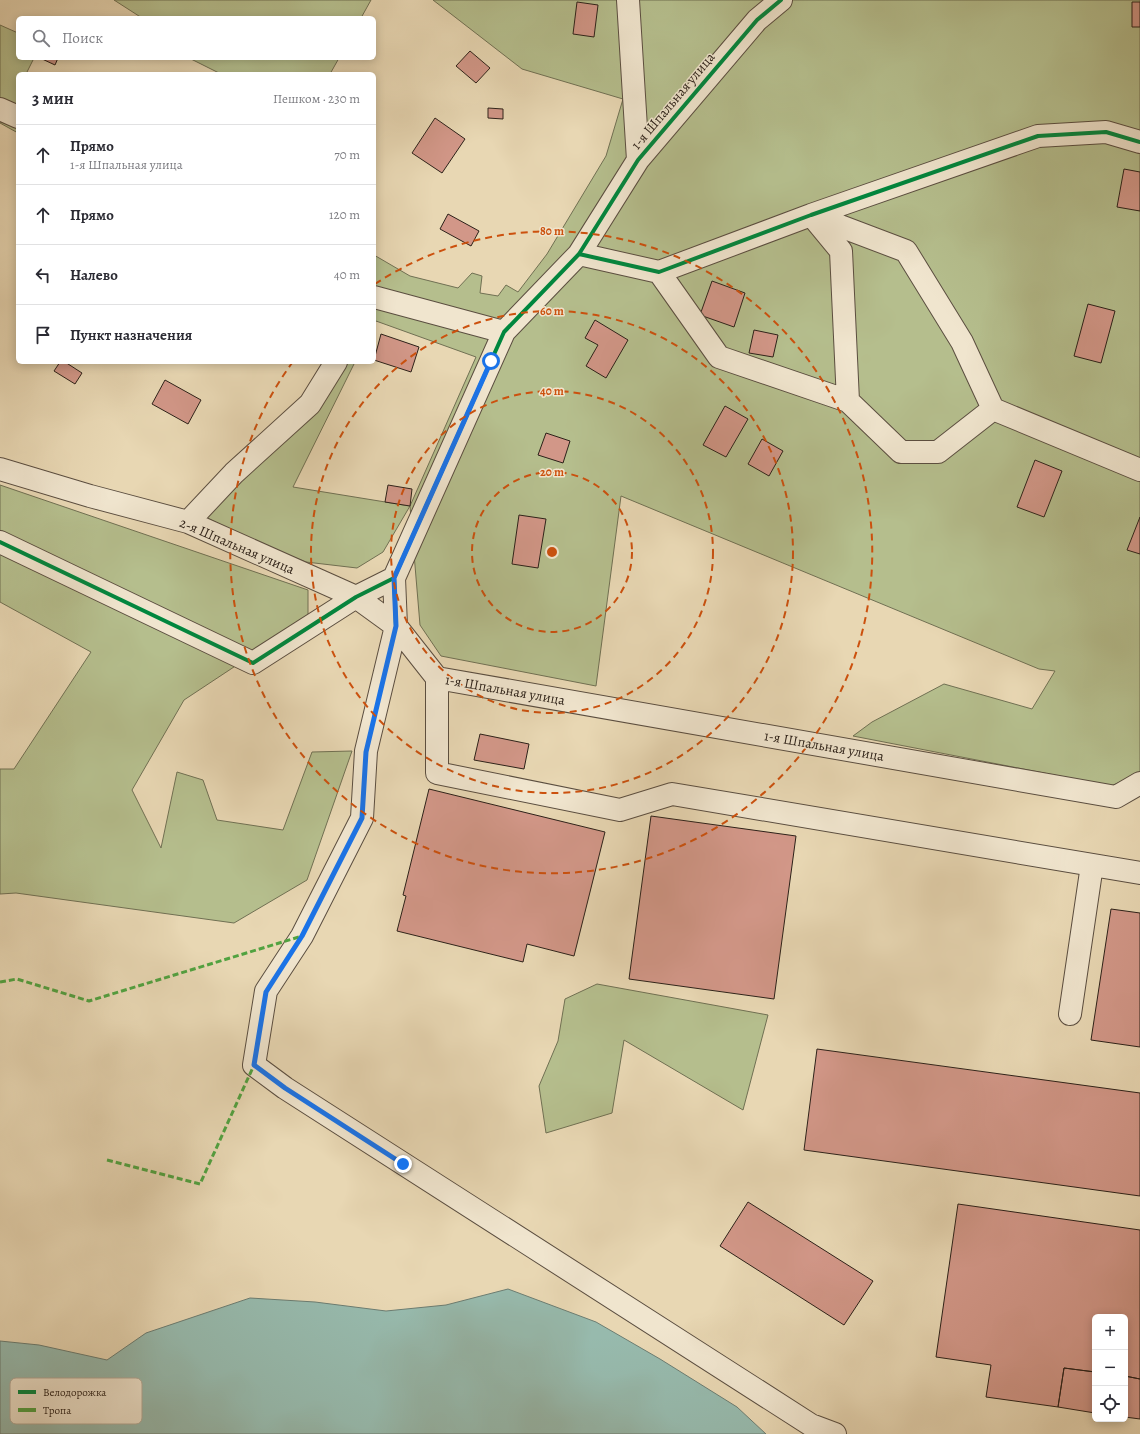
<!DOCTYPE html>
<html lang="ru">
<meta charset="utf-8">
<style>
:root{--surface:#fff;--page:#f7f7f7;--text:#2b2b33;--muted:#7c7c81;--line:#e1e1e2}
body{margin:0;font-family:Alegreya,serif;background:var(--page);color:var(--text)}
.controls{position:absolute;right:12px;bottom:12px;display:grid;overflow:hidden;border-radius:6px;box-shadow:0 2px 10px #0003}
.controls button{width:36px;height:36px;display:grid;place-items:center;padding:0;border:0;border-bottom:1px solid var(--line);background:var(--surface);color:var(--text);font:20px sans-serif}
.stop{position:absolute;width:12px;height:12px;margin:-9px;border:3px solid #1a73e8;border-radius:50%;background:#fff}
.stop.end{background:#1a73e8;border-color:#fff;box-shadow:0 1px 4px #0008}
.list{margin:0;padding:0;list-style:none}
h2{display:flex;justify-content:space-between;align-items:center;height:52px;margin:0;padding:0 16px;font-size:17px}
h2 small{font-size:13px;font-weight:400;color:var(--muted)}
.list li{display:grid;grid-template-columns:26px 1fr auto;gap:12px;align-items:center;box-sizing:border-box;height:60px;padding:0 16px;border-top:1px solid var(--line)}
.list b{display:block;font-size:15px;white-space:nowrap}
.list p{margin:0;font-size:13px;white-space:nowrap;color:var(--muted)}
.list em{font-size:13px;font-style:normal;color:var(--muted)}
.icon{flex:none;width:22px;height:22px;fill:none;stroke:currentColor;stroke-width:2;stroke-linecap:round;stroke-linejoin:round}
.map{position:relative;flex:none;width:1140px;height:1434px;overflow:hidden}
.search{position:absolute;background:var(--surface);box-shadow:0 2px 10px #0003;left:16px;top:16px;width:360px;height:44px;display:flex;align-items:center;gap:10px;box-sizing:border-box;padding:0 14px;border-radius:6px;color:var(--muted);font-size:15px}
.panel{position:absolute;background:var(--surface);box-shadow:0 2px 10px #0003;left:16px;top:72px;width:360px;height:292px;border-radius:6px}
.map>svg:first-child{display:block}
.green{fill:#b5be8d;stroke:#707053}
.water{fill:#97baad;stroke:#6c7d72}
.building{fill:#d29788;stroke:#2c2119}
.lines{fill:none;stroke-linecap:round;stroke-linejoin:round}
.minor-casing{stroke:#5b4e40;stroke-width:24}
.minor{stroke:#f0e5ce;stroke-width:22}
.quiet{stroke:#51a240;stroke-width:3;stroke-dasharray:6 3;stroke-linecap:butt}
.cycleway-casing{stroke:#f0e5ce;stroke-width:6}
.cycleway{stroke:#00873e;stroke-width:4}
.route{stroke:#1a73e8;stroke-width:5}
.ring{fill:none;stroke:#cc510e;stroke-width:2;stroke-dasharray:7 5}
.labels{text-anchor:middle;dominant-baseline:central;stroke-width:3;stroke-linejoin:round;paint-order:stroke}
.street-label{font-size:14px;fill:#2c2119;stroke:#f0e5ce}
.key{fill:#f0e5ce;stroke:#b5aa98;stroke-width:1}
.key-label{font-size:11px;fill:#2c2119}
.centre{fill:#cc510e;stroke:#f0e5ce;stroke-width:2}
.ring-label{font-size:12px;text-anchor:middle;font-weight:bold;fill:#cc510e;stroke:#f0e5ce;stroke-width:3;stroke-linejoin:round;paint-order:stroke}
</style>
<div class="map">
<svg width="1140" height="1434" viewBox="0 0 1140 1434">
<rect width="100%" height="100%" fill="#e8d7b3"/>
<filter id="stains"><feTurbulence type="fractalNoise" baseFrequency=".005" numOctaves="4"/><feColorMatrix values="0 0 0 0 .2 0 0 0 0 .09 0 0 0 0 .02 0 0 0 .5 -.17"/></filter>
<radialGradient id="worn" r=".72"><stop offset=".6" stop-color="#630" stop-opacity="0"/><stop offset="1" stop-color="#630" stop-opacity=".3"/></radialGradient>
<path class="green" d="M114 0H371L361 18H142Z
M433 0H1140V773L1111 786 853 736 872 722 944 684 1032 709 1055 671 1039 669 621 496 596 686 441 656 420 625 410 506 383 552 357 568 306 562 251 540 190 509 303 400 326 362H355L293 487 410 506 476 357 376 321 374 324V255L410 276 458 288 472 273 482 276 480 293 498 296 506 285 518 292 547 254 606 156 623 99 522 69Z
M0 25 18 33V58H34L26 74H18V133L0 123Z
M189 58H339L330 74H221Z
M0 485 308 590V618L184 700 132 790 161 848 177 772 203 780 217 820 283 830 312 752 352 751 307 880 234 923 16 893 0 894V769H14L91 652 0 602Z
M597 984 768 1015 743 1110 624 1040 612 1113 546 1133 539 1086 558 1041 565 999Z"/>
<path class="water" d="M508 1289 596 1322 660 1359 737 1407 766 1434H0V1341L39 1345 107 1360 146 1333 250 1298 315 1302 386 1311 446 1305Z"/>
<path class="building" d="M577 2 598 5 594 37 573 34Z
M1132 2H1140V27H1132Z
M470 51 490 68 476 83 456 66Z
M40 58H58L55 65Z
M488 108 503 109V119L488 118Z
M435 118 465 139 442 173 412 153Z
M1124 169 1140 172V211L1117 207Z
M448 214 479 231 471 246 440 229Z
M712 281 745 293 734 327 700 315Z
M1088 304 1115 311 1101 363 1074 356Z
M595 320 628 340 606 378 586 366 598 345 585 338Z
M754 330 778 335 773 357 749 353Z
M381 334 419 347 411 372 374 360Z
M60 362H65L82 373 75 384 54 371Z
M165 380 201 400 188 424 152 404Z
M725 406 748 419 726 457 703 445Z
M546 433 570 441 563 463 538 455Z
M762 439 783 451 769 476 748 464Z
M1035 460 1062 471 1044 517 1017 507Z
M388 485 412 489 410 506 385 502Z
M519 515 546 519 538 568 512 564Z
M1140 517V554L1127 550Z
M480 734 529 744 524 769 474 760Z
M429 789 605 832 574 956 527 944 523 962 397 931 406 896 403 895Z
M651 816 796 836 774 999 629 979Z
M1111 909 1140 913V1047L1091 1040Z
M817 1049 1140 1093V1196L804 1150Z
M748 1202 873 1281 844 1325 720 1246Z
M958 1204 1140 1230V1379L1125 1376V1317H1095V1372L1064 1368 1058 1407 986 1397 991 1365 936 1357Z
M1064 1368 1095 1372V1413L1058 1407Z
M1125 1376 1140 1379V1419L1125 1417Z"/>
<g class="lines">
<g class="minor-casing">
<path id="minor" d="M628 0 638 160
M781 0 757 20 638 160 579 254 504 332 394 578 396 626 366 751 362 818 302 936 266 991 254 1065 285 1088 811 1425 835 1434
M0 109 18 117
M811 215 906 251 962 342 993 409
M813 217 841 251 848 401
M579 254 659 272 811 215 1038 136 1106 132 1140 142
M659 272 719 357 848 401 901 452H938L993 409 1140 470
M374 297 504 332
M0 469 90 496 188 522 356 597 396 626 437 678 1116 797 1140 783
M188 522 234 473 310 404 336 362
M0 542 253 663 356 597 394 578
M437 678V773L620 810 672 794 1140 873
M1070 1014 1092 865"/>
</g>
<use href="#minor" class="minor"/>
<path class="quiet" d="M0 982 17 979 89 1001 302 936
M107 1160 200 1184 254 1065"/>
<g class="cycleway-casing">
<path id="cycleway" d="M579 254 659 272 811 215 1038 136 1106 132 1140 142
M0 542 253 663 356 597 394 578
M396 626 394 578 504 332 579 254 638 160 757 20 781 0"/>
</g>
<use href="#cycleway" class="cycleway"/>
</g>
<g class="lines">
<path class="route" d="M403 1164 285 1088 254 1065 266 992 302 936 362 818 366 752 396 626 394 578 491 361"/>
</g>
<g class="ring">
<circle cx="552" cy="552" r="80"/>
<circle cx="552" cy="552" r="161"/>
<circle cx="552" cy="552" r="241"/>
<path d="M375 284A321 321 0 1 1 292 363"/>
</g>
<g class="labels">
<g class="street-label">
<text transform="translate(673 101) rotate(-50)">1-я Шпальная улица</text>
<text transform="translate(237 546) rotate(23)">2-я Шпальная улица</text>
<text transform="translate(505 690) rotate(10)">1-я Шпальная улица</text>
<text transform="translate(824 746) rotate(10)">1-я Шпальная улица</text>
</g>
</g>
<rect x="10" y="1378" width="132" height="46" rx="6" class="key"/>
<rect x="18" y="1390" width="18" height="4" fill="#00873e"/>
<rect x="18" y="1408" width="18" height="4" fill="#51a240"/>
<g class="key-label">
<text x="43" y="1396">Велодорожка</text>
<text x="43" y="1414">Тропа</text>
</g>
<circle cx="552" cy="552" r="6" class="centre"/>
<g class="ring-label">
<text x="552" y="235">80 m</text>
<text x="552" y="315">60 m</text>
<text x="552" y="395">40 m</text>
<text x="552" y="476">20 m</text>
</g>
<rect width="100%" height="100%" filter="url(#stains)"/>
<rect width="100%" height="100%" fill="url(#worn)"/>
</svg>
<div class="controls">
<button>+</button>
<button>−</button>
<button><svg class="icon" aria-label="locate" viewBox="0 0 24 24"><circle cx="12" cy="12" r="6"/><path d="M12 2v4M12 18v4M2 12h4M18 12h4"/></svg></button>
</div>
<div class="stop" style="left:491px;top:361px"></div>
<div class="stop end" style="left:403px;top:1164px"></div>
<div class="search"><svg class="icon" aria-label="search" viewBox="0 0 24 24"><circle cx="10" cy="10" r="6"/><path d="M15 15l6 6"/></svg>Поиск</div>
<section class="panel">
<h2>3 мин<small>Пешком · 230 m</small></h2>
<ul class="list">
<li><svg class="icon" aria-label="ahead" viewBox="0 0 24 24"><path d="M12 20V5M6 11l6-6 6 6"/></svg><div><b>Прямо</b><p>1-я Шпальная улица</p></div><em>70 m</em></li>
<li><svg class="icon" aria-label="ahead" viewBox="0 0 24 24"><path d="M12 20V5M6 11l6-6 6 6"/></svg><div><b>Прямо</b></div><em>120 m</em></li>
<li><svg class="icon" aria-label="left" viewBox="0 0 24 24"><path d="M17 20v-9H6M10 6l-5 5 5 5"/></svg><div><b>Налево</b></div><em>40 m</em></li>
<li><svg class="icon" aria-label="arrive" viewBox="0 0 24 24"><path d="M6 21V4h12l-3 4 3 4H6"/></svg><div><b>Пункт назначения</b></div></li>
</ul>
</section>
</div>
